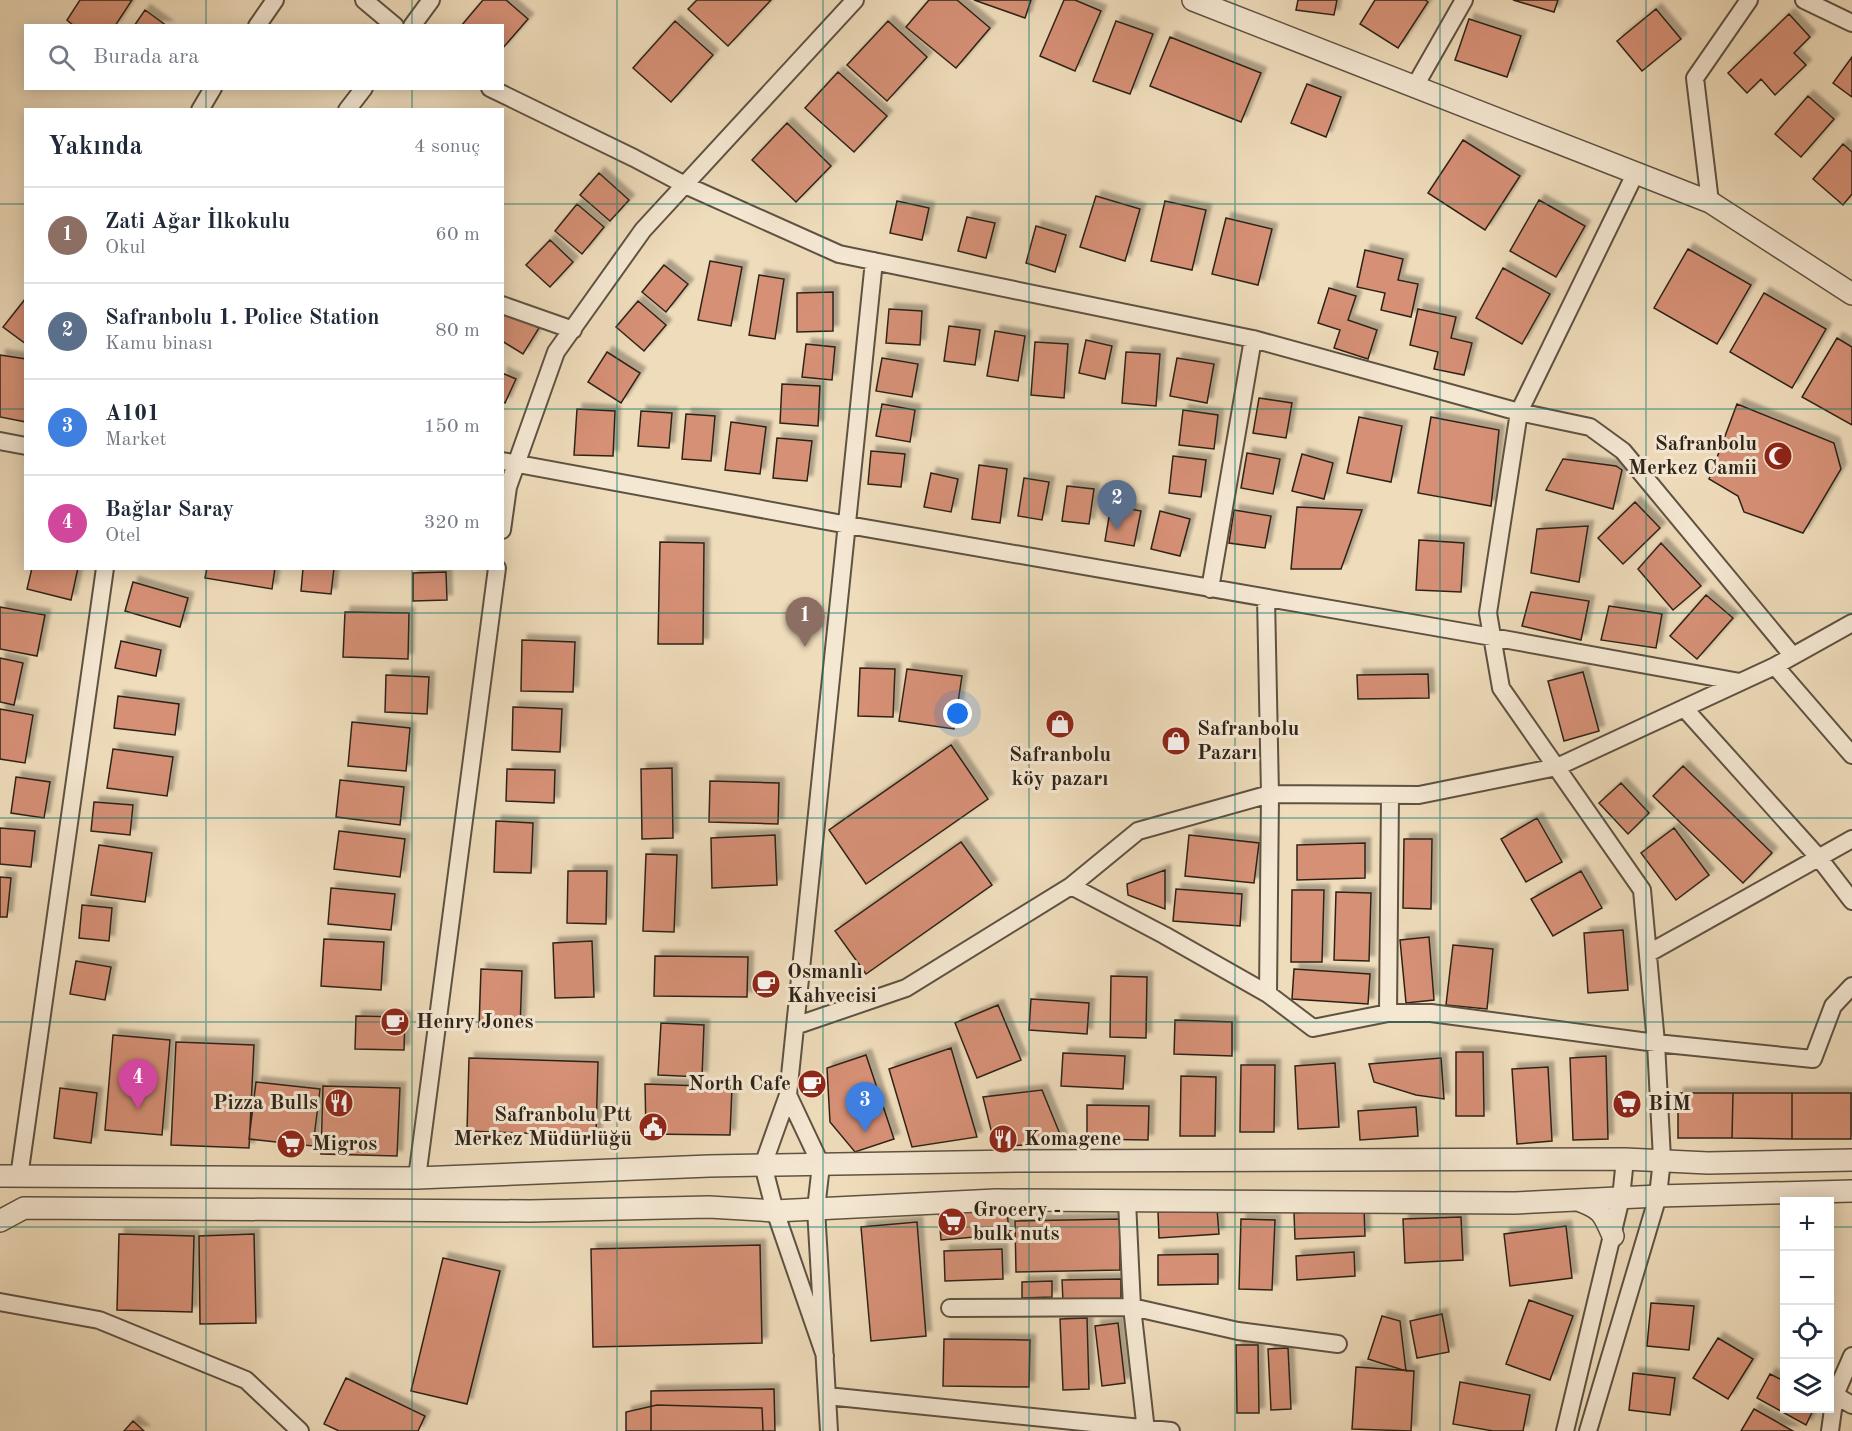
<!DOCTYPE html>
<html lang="tr">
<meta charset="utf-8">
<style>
:root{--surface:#fff;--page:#f6f6f7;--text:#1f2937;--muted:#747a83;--line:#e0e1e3;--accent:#b45309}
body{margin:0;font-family:"Old Standard TT",serif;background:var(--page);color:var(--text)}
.controls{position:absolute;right:18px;bottom:18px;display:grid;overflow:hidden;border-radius:0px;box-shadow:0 3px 15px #0003}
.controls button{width:54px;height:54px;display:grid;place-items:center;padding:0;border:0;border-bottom:2px solid var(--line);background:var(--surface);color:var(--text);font:30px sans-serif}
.you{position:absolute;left:958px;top:714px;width:21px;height:21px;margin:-15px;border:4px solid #fff;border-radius:50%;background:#1a73e8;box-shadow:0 0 0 9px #1a73e833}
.badge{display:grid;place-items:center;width:39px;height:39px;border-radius:50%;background:var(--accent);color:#fff;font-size:20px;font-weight:700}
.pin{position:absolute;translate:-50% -50px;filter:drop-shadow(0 2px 3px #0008)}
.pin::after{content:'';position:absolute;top:32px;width:21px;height:18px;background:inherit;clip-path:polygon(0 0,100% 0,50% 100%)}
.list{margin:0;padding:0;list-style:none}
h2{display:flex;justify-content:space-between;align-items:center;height:78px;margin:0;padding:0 24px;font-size:26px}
h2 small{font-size:20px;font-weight:400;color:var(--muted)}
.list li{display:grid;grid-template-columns:39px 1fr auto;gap:18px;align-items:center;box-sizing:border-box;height:96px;padding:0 24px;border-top:2px solid var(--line)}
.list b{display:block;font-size:22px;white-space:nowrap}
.list p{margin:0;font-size:20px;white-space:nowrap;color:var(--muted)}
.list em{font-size:20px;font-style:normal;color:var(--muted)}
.icon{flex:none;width:33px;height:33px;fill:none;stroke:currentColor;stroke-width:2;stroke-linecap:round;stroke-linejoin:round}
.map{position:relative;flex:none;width:1852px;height:1431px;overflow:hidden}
.search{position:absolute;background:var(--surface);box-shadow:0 3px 15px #0003;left:24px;top:24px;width:480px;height:66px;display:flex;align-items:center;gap:15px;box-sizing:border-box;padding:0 21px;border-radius:0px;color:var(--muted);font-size:22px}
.panel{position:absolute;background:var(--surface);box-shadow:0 3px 15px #0003;left:24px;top:108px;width:480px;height:462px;border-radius:0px}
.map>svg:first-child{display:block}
.building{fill:#d69076;stroke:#2e2419;stroke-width:1.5;filter:url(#shadow)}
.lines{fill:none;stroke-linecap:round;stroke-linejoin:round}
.minor-casing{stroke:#5e5242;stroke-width:20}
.tertiary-casing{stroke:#5e5242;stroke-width:24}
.minor{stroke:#f5e8d3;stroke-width:16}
.tertiary{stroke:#f5e8d3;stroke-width:21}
.grid{fill:none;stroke:#0f766e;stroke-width:1.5;stroke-opacity:0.55}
.labels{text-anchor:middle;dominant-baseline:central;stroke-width:6;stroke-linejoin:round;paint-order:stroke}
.poi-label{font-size:21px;font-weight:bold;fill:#2e2419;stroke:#f5e8d3;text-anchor:start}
</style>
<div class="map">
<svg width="1852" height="1431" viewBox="0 0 1852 1431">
<defs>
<filter id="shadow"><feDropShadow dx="5.5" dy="-5.5" stdDeviation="1.5" flood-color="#0004"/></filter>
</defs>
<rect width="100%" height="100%" fill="#efdcbb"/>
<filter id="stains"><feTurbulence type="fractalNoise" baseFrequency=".00333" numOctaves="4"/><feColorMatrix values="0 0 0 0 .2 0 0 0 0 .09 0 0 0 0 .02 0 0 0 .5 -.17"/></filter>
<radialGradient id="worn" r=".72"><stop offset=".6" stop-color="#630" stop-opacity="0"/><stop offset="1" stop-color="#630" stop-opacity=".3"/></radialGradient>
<path class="building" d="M80 0H132L115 26H74L67 20Z
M483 0H506L528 19 502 49V26H461Z
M697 0H771L728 46 688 9Z
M929 0H957L990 28 956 68 906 27Z
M974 0H1031L1025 18Z
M1064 0H1075L1101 11 1075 71 1040 56Z
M1298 0H1337L1334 15 1296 10Z
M1375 0H1425L1428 2 1398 48 1360 24Z
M1513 0H1558L1554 12Z
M1656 9 1681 39 1642 71 1617 41Z
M145 10 167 26H134Z
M1789 14 1810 37 1794 53 1806 65 1775 95 1761 79 1747 93 1728 73Z
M1469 19 1521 36 1507 77 1455 60Z
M675 21 713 55 671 102 633 68Z
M888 21 927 57 887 101 847 65Z
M1116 21 1153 34 1130 94 1093 81Z
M1170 37 1261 73 1241 122 1150 86Z
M1852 57V97L1833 83Z
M838 72 887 116 854 152 805 108Z
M1307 84 1341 97 1326 137 1291 123Z
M1808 96 1834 119 1801 157 1775 134Z
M787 123 831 166 796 202 752 160Z
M1463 140 1520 176 1485 230 1428 193Z
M1843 144 1852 152V194L1843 205 1813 179Z
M599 173 629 200 610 221 580 195Z
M1096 196 1140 209 1125 261 1080 247Z
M1539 200 1585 226 1556 277 1510 251Z
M897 201 929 208 922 240 890 233Z
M1165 201 1206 210 1192 270 1151 261Z
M577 204 604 227 582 254 555 231Z
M967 217 995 223 986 258 958 251Z
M1226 218 1272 229 1258 285 1212 274Z
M1036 226 1066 235 1055 272 1026 263Z
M550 240 573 262 550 287 526 265Z
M1688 249 1751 285 1717 344 1654 308Z
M1365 250 1403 259 1398 280 1418 284 1411 317 1381 310 1385 293 1357 287Z
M710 261 742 267 731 326 698 320Z
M664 265 688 284 666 312 642 292Z
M1503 268 1550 294 1522 344 1476 318Z
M759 275 784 279 775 339 749 335Z
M1329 288 1356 296 1348 320 1377 330 1368 359 1334 348 1340 330 1318 323Z
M833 292V331L797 332V293Z
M1764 293 1826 329 1792 388 1730 352Z
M26 298V344L3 327Z
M638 301 666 325 644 351 616 327Z
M507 309 539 328 523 354 502 341V316Z
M889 309 922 311 920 345 886 343Z
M1418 309 1456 317 1451 338 1472 343 1464 375 1434 369 1438 352 1410 345Z
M949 326 980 330 975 365 944 361Z
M995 331 1025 336 1018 381 987 376Z
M1837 338 1852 347V425L1802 397Z
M1086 340 1112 346 1105 379 1079 373Z
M1035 342 1068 344 1064 398 1031 395Z
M806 344 835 347 832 380 802 377Z
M607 352 640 373 621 403 588 382Z
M1126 352 1160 354 1156 406 1122 403Z
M0 355 26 359V422L0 417Z
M882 358 918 364 912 397 876 391Z
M1177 358 1214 364 1207 403 1170 396Z
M502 373 516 379 505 403 502 401Z
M782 384 820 386 818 426 780 423Z
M1259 398 1292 403 1286 438 1253 433Z
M882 404 915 410 910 442 876 436Z
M1737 404 1834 443 1841 469 1803 533 1744 512 1738 496 1709 479Z
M577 409 615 411 613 456 574 455Z
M1183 410 1218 415 1214 449 1179 445Z
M641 411 672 413 669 448 638 446Z
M686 414 715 416 711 461 682 459Z
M1359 417 1402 426 1391 482 1347 473Z
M1431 417 1499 430 1491 506 1418 493Z
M731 422 766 427 760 474 725 470Z
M777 438 812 441 807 481 773 478Z
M871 451 905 454 901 487 868 484Z
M1247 453 1280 459 1273 494 1241 488Z
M1302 454 1333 463 1324 499 1292 491Z
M1173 456 1206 460 1201 497 1169 493Z
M1563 459 1616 466 1622 470 1613 509 1546 490Z
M979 465 1007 469 1000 523 972 519Z
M931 473 958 479 951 512 924 507Z
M1024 478 1049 482 1042 520 1018 516Z
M1067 486 1094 489 1089 524 1062 521Z
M1635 502 1660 528 1623 564 1598 538Z
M1111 505 1141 511 1134 546 1105 541Z
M1297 507 1362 510 1341 569H1291Z
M1234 510 1271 516 1265 548 1229 543Z
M1160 511 1190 519 1180 556 1151 549Z
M1588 526 1579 582 1531 573 1537 529Z
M1419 540 1464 543 1461 592 1416 590Z
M660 542 704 543 703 644H658Z
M1661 543 1701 586 1673 610 1638 569Z
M32 568H78L71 600 27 589Z
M207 568H275L272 589 205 578Z
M303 568H334L331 594 301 591Z
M446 572 447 600 413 601V573Z
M133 582 188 598 180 627 125 611Z
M1531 592 1589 601 1581 640 1522 626Z
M1706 595 1733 618 1697 659 1670 636Z
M1609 606 1662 614 1656 648 1601 640Z
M0 607 45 615 37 656 0 649Z
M345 612 409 613 408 659 343 657Z
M522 640 575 642 573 692 521 691Z
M121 641 161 650 156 676 115 668Z
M0 658 23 663 14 705 0 702Z
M860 668 895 669 893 717 858 716Z
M907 669 962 676 954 729 899 721Z
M1583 672 1599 731 1564 741 1548 681Z
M1428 674 1429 698 1358 699 1357 675Z
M386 675 429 677 427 714 385 712Z
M118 696 179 704 175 735 114 728Z
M513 707 562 709 560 752 512 750Z
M0 709 33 715 25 763 0 759Z
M352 722 410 728 406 771 348 766Z
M951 745 988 799 866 884 829 830Z
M113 749 173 757 167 796 107 788Z
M1683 766 1772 853 1743 883 1653 796Z
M672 768 673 838 642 839 641 769Z
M507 769 555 770 554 803 506 801Z
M16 777 50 782 44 818 11 813Z
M340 780 404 787 400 825 336 817Z
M710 781 779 783 778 824 709 822Z
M1621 783 1649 813 1628 834 1599 803Z
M94 802 133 805 130 835 91 831Z
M1537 818 1562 862 1526 882 1501 839Z
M496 821 533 823 531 873 494 872Z
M0 828 35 831 31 867 0 864Z
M1674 828 1709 875 1676 900 1641 853Z
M339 831 405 839 400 877 334 869Z
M775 835 777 885 712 888 711 838Z
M1189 835 1259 843 1254 883 1185 876Z
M1404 839H1432L1431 909 1403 908Z
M961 842 992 885 866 974 835 931Z
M1365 843V878L1297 880V845Z
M99 845 152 853 145 902 91 895Z
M646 854 677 855 674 932 643 931Z
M1165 870V909L1128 895 1127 884Z
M568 871H607L606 924 567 923Z
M1581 871 1602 908 1553 936 1531 899Z
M0 877 11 878 7 917H0Z
M331 888 395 894 391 930 328 924Z
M1176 889 1242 894 1240 926 1173 921Z
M1292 890H1324L1322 962H1291Z
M1336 892 1371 893 1369 961 1334 960Z
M82 905 112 908 109 941 79 938Z
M1623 930 1628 990 1588 993 1584 933Z
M1429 937 1434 1000 1406 1003 1400 940Z
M324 939 384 942 381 990 321 986Z
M592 941 594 997 555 998 553 943Z
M1453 945 1493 949 1487 1009 1446 1005Z
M655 956 748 957 747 997 654 996Z
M76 961 111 967 105 1000 70 994Z
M481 969 522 971 520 1029 479 1027Z
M1294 969 1370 974 1368 1004 1292 999Z
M1111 976 1147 977 1146 1038 1110 1037Z
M1031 999 1089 1003 1087 1034 1029 1030Z
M998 1005 1021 1060 977 1078 955 1023Z
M356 1016 405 1017 404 1050 355 1049Z
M1175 1020 1232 1022V1056L1174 1054Z
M661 1023 704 1025 702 1077 658 1075Z
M113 1035 170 1040 162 1135 105 1130Z
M176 1042 254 1045 249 1148 171 1145Z
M951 1048 977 1137 912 1147 889 1069Z
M1456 1052H1483L1484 1116H1456Z
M1063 1053 1125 1056 1123 1089 1061 1086Z
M866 1055 894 1139 855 1152 830 1122 827 1068Z
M1606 1056 1608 1139 1573 1140 1570 1058Z
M469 1058 598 1062 596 1136 467 1131Z
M1441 1058 1444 1099 1416 1095 1374 1082 1369 1064Z
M1335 1063 1339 1127 1298 1129 1295 1066Z
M1241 1065H1275L1274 1132H1240Z
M1548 1067 1552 1141 1517 1144 1512 1069Z
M1181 1076 1216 1077 1215 1136H1180Z
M256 1082 320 1089 313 1146 249 1139Z
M645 1084 732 1087 730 1135 646 1134Z
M323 1086 400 1088 397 1156 321 1154Z
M60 1088 97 1093 91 1143 54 1138Z
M1042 1090 1064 1144 995 1146 983 1097Z
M1678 1093H1733L1732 1138H1678Z
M1733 1093H1792V1139L1732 1138Z
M1792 1093H1851V1139H1792Z
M1087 1105 1149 1106 1148 1140 1087 1139Z
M1416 1107 1418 1136 1360 1140 1358 1111Z
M1007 1209 1009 1234 941 1240 939 1214Z
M1217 1209 1219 1234 1159 1238 1158 1212Z
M1364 1209 1365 1236 1295 1239 1294 1213Z
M1461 1217 1463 1260 1405 1263 1403 1219Z
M1120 1219V1270L1016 1272 1015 1221Z
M1241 1219 1275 1220 1272 1290 1239 1289Z
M917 1222 926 1336 871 1341 861 1227Z
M1566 1226 1572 1278 1510 1286 1504 1234Z
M119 1234 194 1236 192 1312 117 1310Z
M254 1234 256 1323 200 1324 199 1236Z
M760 1245 762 1343 593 1347 591 1249Z
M1002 1249 1003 1279 945 1281 944 1251Z
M1354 1252 1355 1276 1297 1280 1296 1256Z
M1218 1254V1284L1158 1285V1255Z
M443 1258 500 1271 467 1404 411 1391Z
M1121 1279V1300L1063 1302 1062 1280Z
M1052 1281V1297L1022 1298V1282Z
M1529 1300 1573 1316 1550 1380 1506 1364Z
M1651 1303 1694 1306 1689 1350 1647 1346Z
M1442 1314 1449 1352 1417 1358 1410 1321Z
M1382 1316 1400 1321 1406 1371 1368 1359Z
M1087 1318 1089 1389 1063 1390 1060 1319Z
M1118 1323 1125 1383 1102 1386 1095 1326Z
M1718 1338 1753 1359 1728 1399 1693 1378Z
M944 1339 1030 1340 1029 1387 943 1386Z
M1236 1345H1258L1259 1413H1237Z
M1288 1348 1291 1409 1271 1410 1268 1349Z
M1356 1367 1414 1371 1411 1431 1352 1429Z
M1633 1373 1675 1378 1670 1415 1629 1410Z
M1770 1374 1784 1381V1408H1814L1806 1425 1757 1398Z
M346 1378 425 1416 418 1431H339L324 1424Z
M1460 1382 1530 1395 1523 1431H1493L1453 1424Z
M774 1389 775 1431H651V1391Z
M657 1405 762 1408 763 1431H626V1412Z
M1754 1409 1793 1431H1741Z
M133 1421 144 1431H124Z"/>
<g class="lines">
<g class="minor-casing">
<path id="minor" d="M364 0 395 26
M1804 0 1852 23
M257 26 275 0
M412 26 431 0
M1415 86 1464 0
M490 88 634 158 685 185 839 254 1253 339 1519 412 1590 427 1623 451 1793 656
M200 110 213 88
M347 110 364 88
M1710 202 1695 78 1749 0
M502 305 573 330
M0 441 26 446
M502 461 848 525 1492 637 1740 682
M502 530 508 487 556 352 643 230 855 0
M1210 589 1253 339
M1266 598 1270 794 1268 994
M1775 666 1852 755
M1684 708 1819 858 1852 901
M1071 886 1164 935 1268 994 1313 1028 1388 1013H1431L1656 1043 1813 1059 1833 1006 1852 986
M1649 953 1852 839
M1388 1013 1390 795
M795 1026 906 988 1071 886 1138 831 1270 794 1419 795 1557 767 1775 666 1852 623
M788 1095 821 1165 816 1209 829 1431
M19 1177 105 568
M417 1178 497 568
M1127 1201 1132 1307 1146 1431
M0 1302 99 1320 246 1380 300 1431
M950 1308 1132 1307 1238 1331 1338 1344
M825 1356 775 1211 763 1165 788 1095 874 261
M1835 1395 1852 1405
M827 1396 1171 1431
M1565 1431 1621 1198 1625 1159
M1588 1431 1658 1196 1662 1159 1656 1043 1642 890 1501 688 1488 613 1519 412 1636 172
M1830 1431 1835 1395 1852 1356"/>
</g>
<g class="tertiary-casing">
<path id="tertiary" d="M1193 0 1710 202 1852 294
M0 1176 417 1178 709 1166 1016 1161 1625 1159 1708 1163 1852 1160
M1578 1200C1602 1209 1603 1212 1613 1236
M0 1221 24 1208 530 1211 709 1207 775 1211 996 1200 1515 1203 1658 1196 1852 1191"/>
</g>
<use href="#minor" class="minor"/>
<use href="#tertiary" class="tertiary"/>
</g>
<path class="grid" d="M206 0V26M412 0V26M617 0V1431M823 0V1431M1029 0V1431M1235 0V1431M1440 0V1431M1646 0V1431M206 88V110M412 88V110M0 204H26M502 204H1852M0 409H26M502 409H1852M206 568V1431M412 568V1431M0 613H1852M0 818H1852M0 1022H1852M0 1227H1784M1830 1227H1852"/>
<defs>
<g id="mosque-disc" transform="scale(1.5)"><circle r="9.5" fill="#8f2418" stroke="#f5e8d3"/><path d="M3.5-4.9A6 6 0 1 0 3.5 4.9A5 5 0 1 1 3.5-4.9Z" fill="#fff"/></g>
<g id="shop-disc" transform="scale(1.5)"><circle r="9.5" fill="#8f2418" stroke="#f5e8d3"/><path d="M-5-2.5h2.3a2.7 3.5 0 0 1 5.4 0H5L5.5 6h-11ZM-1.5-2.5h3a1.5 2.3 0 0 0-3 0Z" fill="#fff"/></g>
<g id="cafe-disc" transform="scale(1.5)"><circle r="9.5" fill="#8f2418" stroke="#f5e8d3"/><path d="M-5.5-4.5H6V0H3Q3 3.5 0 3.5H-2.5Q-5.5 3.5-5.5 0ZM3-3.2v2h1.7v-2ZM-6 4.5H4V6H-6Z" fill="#fff"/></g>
<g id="restaurant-disc" transform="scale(1.5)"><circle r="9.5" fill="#8f2418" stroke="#f5e8d3"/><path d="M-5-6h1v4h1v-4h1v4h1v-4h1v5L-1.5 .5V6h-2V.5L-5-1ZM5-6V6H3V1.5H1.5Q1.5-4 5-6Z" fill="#fff"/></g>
<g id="supermarket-disc" transform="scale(1.5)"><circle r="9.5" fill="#8f2418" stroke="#f5e8d3"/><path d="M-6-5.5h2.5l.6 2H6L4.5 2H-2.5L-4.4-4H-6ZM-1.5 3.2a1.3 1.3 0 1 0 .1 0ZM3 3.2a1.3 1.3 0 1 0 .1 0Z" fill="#fff"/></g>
<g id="civic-disc" transform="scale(1.5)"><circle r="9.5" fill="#8f2418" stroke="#f5e8d3"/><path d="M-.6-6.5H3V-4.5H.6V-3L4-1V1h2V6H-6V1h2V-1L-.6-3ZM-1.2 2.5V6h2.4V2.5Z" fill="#fff"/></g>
</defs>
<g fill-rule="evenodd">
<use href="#mosque-disc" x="1778" y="456"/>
<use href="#shop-disc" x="1060" y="724"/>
<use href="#shop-disc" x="1176" y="741"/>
<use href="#cafe-disc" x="766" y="984"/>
<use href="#cafe-disc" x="395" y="1022"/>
<use href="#cafe-disc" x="812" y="1084"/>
<use href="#restaurant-disc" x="339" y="1103"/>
<use href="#supermarket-disc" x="1627" y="1104"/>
<use href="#civic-disc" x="653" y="1127"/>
<use href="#restaurant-disc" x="1003" y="1139"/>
<use href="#supermarket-disc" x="291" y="1144"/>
<use href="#supermarket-disc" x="952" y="1222"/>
</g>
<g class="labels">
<g class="poi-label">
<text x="1757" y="444" text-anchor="end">Safranbolu<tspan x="1757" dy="24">Merkez Camii</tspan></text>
<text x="1197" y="729">Safranbolu<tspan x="1197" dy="24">Pazarı</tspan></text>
<text x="1060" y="755" text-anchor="middle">Safranbolu<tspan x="1060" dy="24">köy pazarı</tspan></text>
<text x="787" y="972">Osmanlı<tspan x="787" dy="24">Kahvecisi</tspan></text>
<text x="416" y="1022">Henry Jones</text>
<text x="791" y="1084" text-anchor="end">North Cafe</text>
<text x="318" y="1103" text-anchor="end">Pizza Bulls</text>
<text x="1648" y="1104">BİM</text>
<text x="632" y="1115" text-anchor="end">Safranbolu Ptt<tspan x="632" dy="24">Merkez Müdürlüğü</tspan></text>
<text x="1024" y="1139">Komagene</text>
<text x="312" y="1144">Migros</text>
<text x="973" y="1210">Grocery -<tspan x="973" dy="24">bulk nuts</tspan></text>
</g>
</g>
<rect width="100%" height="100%" filter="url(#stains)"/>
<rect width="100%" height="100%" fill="url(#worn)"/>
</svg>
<div class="controls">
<button>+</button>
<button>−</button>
<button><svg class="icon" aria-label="locate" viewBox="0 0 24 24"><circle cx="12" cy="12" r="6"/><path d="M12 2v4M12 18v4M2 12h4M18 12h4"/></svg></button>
<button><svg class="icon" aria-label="layers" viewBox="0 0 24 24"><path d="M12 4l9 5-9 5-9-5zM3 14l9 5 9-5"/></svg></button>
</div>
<div class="you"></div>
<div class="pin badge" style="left:805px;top:647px;background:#8d6e63">1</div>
<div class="pin badge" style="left:1117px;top:530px;background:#5c6f8a">2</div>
<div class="pin badge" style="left:865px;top:1132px;background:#3f7fe0">3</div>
<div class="pin badge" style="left:138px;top:1109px;background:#d1479c">4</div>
<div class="search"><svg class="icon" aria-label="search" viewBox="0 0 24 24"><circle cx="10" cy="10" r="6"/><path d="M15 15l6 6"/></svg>Burada ara</div>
<section class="panel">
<h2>Yakında<small>4 sonuç</small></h2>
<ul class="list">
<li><span class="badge" style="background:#8d6e63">1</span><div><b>Zati Ağar İlkokulu</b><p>Okul</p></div><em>60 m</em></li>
<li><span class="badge" style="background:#5c6f8a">2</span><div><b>Safranbolu 1. Police Station</b><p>Kamu binası</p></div><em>80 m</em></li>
<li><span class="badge" style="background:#3f7fe0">3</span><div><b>A101</b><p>Market</p></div><em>150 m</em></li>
<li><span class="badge" style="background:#d1479c">4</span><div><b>Bağlar Saray</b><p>Otel</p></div><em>320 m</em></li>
</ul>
</section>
</div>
